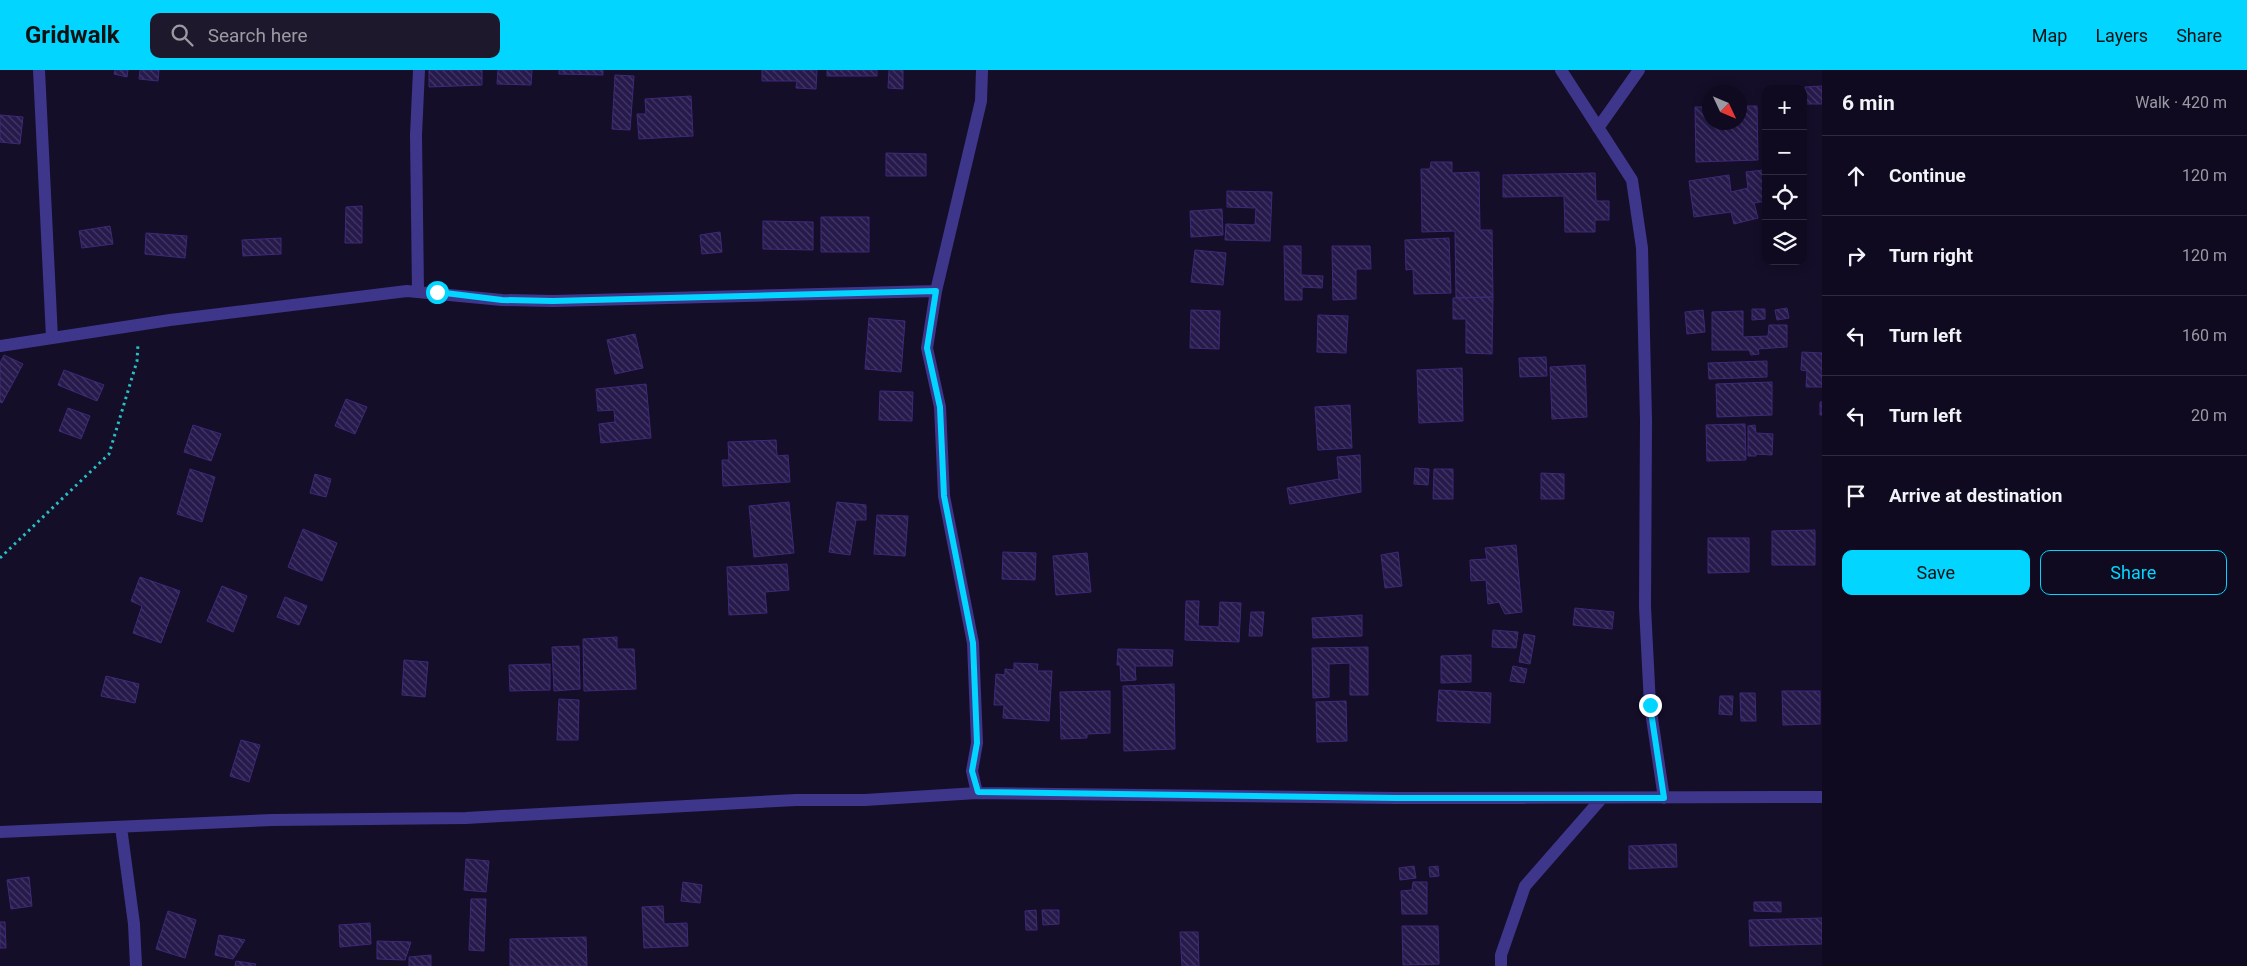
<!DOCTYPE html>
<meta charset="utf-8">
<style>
:root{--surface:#0f0a1f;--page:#1d182c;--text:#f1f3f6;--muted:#9b9aa4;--line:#2f2b3d;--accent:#02d5ff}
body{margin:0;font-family:Roboto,sans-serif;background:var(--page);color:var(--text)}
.controls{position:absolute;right:15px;top:15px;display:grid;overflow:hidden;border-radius:10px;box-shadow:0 2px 8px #0003}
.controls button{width:45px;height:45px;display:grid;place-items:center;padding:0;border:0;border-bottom:1px solid var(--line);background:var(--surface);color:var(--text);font:25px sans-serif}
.compass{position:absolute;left:1702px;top:15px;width:45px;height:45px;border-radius:50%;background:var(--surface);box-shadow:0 2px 8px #0003;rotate:134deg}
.stop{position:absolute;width:15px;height:15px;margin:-11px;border:4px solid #02d5ff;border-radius:50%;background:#fff}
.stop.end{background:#02d5ff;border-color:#fff;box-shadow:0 1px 5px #0008}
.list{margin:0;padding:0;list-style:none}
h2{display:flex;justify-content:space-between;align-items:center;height:65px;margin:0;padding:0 20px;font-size:21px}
h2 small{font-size:16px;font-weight:400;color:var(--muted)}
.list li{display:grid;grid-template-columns:32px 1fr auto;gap:15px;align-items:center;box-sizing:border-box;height:80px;padding:0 20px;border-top:1px solid var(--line)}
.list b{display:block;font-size:19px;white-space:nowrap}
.list em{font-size:16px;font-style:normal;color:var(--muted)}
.actions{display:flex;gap:10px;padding:15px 20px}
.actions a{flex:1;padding:11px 0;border:1px solid var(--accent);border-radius:10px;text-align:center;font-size:18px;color:var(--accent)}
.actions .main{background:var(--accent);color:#111}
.icon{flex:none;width:28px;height:28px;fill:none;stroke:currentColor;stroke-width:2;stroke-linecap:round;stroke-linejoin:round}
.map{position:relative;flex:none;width:1822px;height:896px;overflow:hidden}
header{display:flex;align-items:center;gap:30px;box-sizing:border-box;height:70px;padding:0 25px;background:var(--accent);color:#111}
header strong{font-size:24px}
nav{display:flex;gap:28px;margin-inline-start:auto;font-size:18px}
.search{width:350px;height:45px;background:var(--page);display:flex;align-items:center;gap:12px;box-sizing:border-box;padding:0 18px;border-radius:10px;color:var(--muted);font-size:19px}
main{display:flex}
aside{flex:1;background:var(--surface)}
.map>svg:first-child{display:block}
.building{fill:url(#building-back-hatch);stroke:#3e2978}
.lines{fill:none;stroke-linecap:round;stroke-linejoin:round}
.path{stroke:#27c1c2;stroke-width:3;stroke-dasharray:2.5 4;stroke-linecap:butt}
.minor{stroke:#3e368b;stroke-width:12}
.route{stroke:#02d5ff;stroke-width:6}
</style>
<header>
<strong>Gridwalk</strong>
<div class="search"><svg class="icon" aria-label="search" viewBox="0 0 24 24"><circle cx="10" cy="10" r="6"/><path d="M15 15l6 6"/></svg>Search here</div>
<nav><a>Map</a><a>Layers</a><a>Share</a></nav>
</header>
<main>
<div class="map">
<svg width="1822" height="896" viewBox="0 0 1822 896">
<defs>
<pattern id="building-back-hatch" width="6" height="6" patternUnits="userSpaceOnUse" patternTransform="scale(1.25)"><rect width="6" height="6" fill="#26194b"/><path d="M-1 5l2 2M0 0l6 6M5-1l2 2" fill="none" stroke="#453a66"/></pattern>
</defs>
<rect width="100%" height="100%" fill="#140e29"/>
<path class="building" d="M115 0H128L127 7 114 4Z
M140 0H159L158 11 139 9Z
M429 0H482V15L429 17Z
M498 0H532L531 15 497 14Z
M559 0H603V5L559 4Z
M762 0H817L816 19 796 18 797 11H762Z
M827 0H877V6H827Z
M889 0H903V19L888 18Z
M615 5 634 6 630 60 612 59Z
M1822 16V34H1805V17Z
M691 26 693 66 639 69 637 44H646L645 29Z
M1740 36H1757L1758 90 1696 92 1695 37H1710V52H1740Z
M0 45 23 47 20 74 0 72Z
M886 83 926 84V106H886Z
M1431 92H1452V103L1479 102 1480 160H1492L1493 227 1456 228 1455 161 1422 162 1421 99H1430Z
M1763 100 1766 131 1754 133 1758 148 1734 154 1731 142 1694 147 1689 111 1729 105 1731 122 1748 118 1746 102Z
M1595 103 1596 131H1609V150H1595V162H1565L1564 126 1503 127V105Z
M1227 121 1272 122 1270 171 1225 170 1226 154 1255 155 1256 138 1227 137Z
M362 136V173H345L346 137Z
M1222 139 1223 165 1191 167 1190 141Z
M821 147H869V182H821Z
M763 151 813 152V180L763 179Z
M110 156 113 174 82 178 79 161Z
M720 162 722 182 702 184 700 165Z
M146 163 187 166 185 188 145 184Z
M281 168V184L243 186 242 170Z
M1449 168 1451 223 1414 224 1413 199 1406 200 1405 170Z
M1284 176H1301V205L1323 206 1322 218 1302 217V230H1285Z
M1332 176H1370L1371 199H1356V229L1333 230Z
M1195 180 1226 183 1223 215 1191 212Z
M1493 227 1492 284 1466 283V249H1453V228Z
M1787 238 1789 248 1777 250 1775 240Z
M1752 239H1765V249L1752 250Z
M1191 240 1220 241 1219 279 1190 278Z
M1703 240 1705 262 1687 264 1685 242Z
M1743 241V267L1768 266 1769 255H1787V277L1758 279 1759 284 1751 285 1749 280H1712V242Z
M1318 245 1348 246 1346 283 1317 282Z
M869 248 905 251 901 302 865 299Z
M635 264 643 298 615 304 607 270Z
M1802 282 1822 283V317H1806L1807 301 1801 300Z
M4 285 23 294 2 333 0 332V293Z
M1546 287 1547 306 1520 307 1519 288Z
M1767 291V307L1709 309 1708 293Z
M1585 295 1587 347 1552 349 1550 297Z
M1462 298 1463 351 1419 353 1417 300Z
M64 300 104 315 97 331 58 315Z
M1772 312V345L1717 347 1716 314Z
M646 314 651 368 601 373 599 354 615 352 614 340 598 341 596 319Z
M880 321 913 322 912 351 879 350Z
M346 329 367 337 355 364 335 356Z
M1820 332H1822V345H1820Z
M1350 335 1352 378 1318 380 1315 337Z
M68 338 90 346 81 369 59 361Z
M1745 354 1746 390 1707 391 1706 355Z
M193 355 221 364 211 391 184 382Z
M1755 355 1756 363 1773 364 1772 385 1756 384V386H1748V356Z
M776 370 777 386 788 385 790 412 723 416 722 390H729L728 372Z
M1360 385 1361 422 1290 434 1287 418 1339 409 1337 387Z
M1415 398 1429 399 1428 415 1414 414Z
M190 399 215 407 202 452 177 444Z
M1434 399H1453V429H1433Z
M1541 403 1564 404V429H1541Z
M315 404 331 409 326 427 310 423Z
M789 432 794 483 754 487 749 436Z
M837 432 866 435V450H856L850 485 829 482Z
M877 445 908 446 905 486 874 484Z
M303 459 337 473 322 511 288 497Z
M1815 460V495H1772V461Z
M1708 468H1749V502L1708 503Z
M1516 475 1522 542 1505 544 1499 532 1488 534 1486 510 1471 511 1470 490 1487 489 1485 478Z
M1003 482 1036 483 1035 510 1002 509Z
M1398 482 1402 516 1385 518 1381 485Z
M1087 483 1091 522 1056 525 1053 486Z
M787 494 789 520 765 522 767 543 729 545 727 497Z
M140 507 180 521 161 573 133 563 142 536 131 531Z
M222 516 247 526 233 562 207 551Z
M285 527 307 536 299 555 277 547Z
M1186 531H1199L1198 556 1219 557 1220 532 1241 533 1239 572 1185 570Z
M1575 538 1614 542 1612 559 1573 555Z
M1251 542H1264L1262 566H1249Z
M1362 545V566L1313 568 1312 548Z
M1493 560 1518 562 1516 578 1492 577Z
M1524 564 1535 566 1530 594 1519 592Z
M617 567V579H634L636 619 584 621 583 569Z
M579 576 580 619 554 621 552 577Z
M1368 577V625H1350V593L1329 594V627L1313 628 1312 578Z
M1118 579 1173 580 1172 596H1135L1136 610 1121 611 1120 595H1117Z
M1471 585V612L1441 613V586Z
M404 590 428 592 425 627 402 625Z
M1014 593 1038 594 1037 601H1052L1049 651 1003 648 1004 635H994L996 604 1005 605V599L1014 600Z
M550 594V620L510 621 509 595Z
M1513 596 1527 599 1524 613 1510 611Z
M106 606 139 614 135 633 101 626Z
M1174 614 1175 679 1124 681 1123 616Z
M1439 620 1491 623 1490 653 1437 651Z
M1110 621V663L1087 664V668L1061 669 1060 622Z
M1782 621H1820V654L1783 655Z
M1740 623H1755L1756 651H1741Z
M1720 626H1733L1732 645 1719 644Z
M559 629 579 630 578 670H557Z
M1346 631 1347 671 1317 672 1316 632Z
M241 670 260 675 249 712 230 706Z
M1676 774 1677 797 1629 799V776Z
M466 789 489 791 486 822 464 820Z
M1414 796 1416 808 1400 810 1399 798Z
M1438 796 1439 806 1430 807 1429 797Z
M29 807 32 836 11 839 7 810Z
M683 812 702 815 700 833 681 831Z
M1413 812H1427V844H1402L1401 821 1412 820Z
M471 829H486L484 881 469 880Z
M1754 832H1781V842L1754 841Z
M663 836 664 854 687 853 688 876 644 878 642 837Z
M1036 840 1037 860H1026L1025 841Z
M1042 840H1059V854L1043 855Z
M168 841 196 850 185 888 156 879Z
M1822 848V874L1750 876 1749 850Z
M0 852H5L6 878H0Z
M370 853 371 874 340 877 339 855Z
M1402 856H1438L1439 894 1403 895Z
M1180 862H1198L1199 896H1182Z
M219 865 245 870 233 889 215 885Z
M586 867 587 896H510V869Z
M377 871 411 872 405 890 377 889Z
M431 885V896H409V887Z
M236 891 256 894 255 896H235Z"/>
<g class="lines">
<path class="path" d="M0 488 109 384 137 291 138 274"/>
<path class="minor" d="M39 0 52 268
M1561 0 1632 110 1642 178 1646 350 1645 537 1650 635 1664 728
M1598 58 1639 0
M418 221 416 65 419 0
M0 276 170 250 407 221 502 230 553 231 936 221
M977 723 972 701 977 673 973 573 944 426 940 337 927 278 936 221 981 31 982 0
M121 757 134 854 136 896
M0 762 272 750 466 748 796 730H865L977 723 1396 728 1822 727
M1501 896V885L1525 816 1602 728"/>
</g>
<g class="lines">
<path class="route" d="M437 222 502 230 553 231 936 221 927 278 940 337 944 426 973 573 977 673 972 701 978 722 1396 728H1664L1650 635"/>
</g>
</svg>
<div class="controls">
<button>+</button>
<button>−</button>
<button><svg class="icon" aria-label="locate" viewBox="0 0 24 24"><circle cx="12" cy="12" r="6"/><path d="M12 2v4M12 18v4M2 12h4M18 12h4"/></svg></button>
<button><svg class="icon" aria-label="layers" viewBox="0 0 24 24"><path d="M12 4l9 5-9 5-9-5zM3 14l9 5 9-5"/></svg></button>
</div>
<svg class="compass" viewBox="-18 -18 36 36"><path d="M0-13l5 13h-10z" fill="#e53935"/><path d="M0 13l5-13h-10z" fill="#9b9aa4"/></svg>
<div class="stop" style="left:437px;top:222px"></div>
<div class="stop end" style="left:1650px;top:635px"></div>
</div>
<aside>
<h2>6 min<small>Walk · 420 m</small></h2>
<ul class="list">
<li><svg class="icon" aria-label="ahead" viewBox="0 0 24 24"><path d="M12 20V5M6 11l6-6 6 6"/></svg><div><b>Continue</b></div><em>120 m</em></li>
<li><svg class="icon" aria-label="right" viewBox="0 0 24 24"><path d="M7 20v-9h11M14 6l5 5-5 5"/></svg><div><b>Turn right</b></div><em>120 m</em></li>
<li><svg class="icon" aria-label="left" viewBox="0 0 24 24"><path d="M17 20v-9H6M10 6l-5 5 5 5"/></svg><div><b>Turn left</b></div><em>160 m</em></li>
<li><svg class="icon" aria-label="left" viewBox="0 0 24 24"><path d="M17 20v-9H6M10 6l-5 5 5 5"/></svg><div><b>Turn left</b></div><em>20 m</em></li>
<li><svg class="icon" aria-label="arrive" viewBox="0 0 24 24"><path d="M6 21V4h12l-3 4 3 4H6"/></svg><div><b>Arrive at destination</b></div></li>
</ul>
<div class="actions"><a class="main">Save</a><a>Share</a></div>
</aside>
</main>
